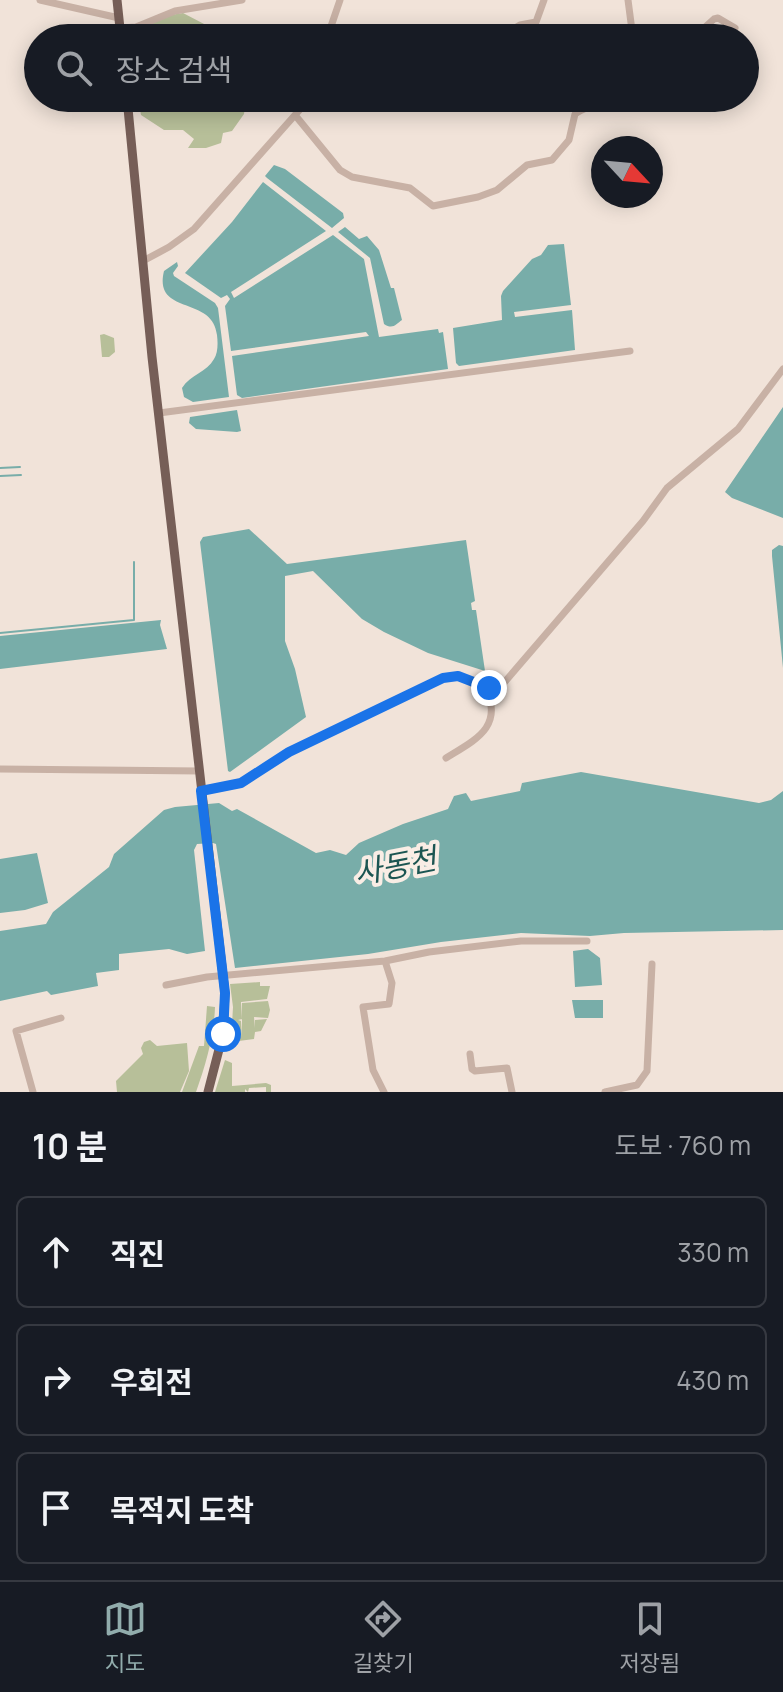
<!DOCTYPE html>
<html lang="ko">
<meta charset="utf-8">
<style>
:root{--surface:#171b24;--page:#20242c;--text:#f1f3f6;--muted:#9ea1a6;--line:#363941;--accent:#91acac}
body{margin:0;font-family:Manrope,"Noto Sans KR",sans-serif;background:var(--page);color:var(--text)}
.compass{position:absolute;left:591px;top:136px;width:72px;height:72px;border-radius:50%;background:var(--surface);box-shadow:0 4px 20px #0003;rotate:116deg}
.stop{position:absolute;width:24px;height:24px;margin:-18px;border:6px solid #1a73e8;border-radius:50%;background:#fff}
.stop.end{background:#1a73e8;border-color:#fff;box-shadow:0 2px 8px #0008}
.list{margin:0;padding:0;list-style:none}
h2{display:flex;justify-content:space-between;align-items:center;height:104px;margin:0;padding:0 32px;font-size:34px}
h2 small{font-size:26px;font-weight:400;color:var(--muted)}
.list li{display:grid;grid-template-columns:52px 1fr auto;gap:24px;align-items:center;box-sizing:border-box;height:112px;margin:0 16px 16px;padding:0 16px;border:2px solid var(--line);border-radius:12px}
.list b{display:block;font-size:30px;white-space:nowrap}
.list em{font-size:26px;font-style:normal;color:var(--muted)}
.icon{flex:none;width:44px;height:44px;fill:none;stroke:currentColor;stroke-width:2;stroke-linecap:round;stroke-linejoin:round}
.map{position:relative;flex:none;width:783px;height:1092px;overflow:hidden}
.search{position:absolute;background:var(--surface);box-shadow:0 4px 20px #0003;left:24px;right:24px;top:24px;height:88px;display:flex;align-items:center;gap:20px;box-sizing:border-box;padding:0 28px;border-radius:44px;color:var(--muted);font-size:30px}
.sheet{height:488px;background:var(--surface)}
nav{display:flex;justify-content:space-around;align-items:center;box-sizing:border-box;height:112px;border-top:2px solid var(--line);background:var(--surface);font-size:22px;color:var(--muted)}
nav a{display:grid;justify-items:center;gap:4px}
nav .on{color:var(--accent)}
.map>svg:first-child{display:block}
.green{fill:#b7bf99}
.water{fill:#78ada9}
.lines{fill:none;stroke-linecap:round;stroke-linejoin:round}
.stream{stroke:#78ada9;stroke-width:2}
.minor{stroke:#c8b1a5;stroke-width:7}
.major{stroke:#765e57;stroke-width:9}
.route{stroke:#1a73e8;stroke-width:10}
.labels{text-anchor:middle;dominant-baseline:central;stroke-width:8;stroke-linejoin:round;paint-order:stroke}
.water-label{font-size:30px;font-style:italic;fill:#1c5552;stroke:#f9ede5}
</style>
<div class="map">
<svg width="783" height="1092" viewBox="0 0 783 1092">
<rect width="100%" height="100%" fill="#f1e3d9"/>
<path class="green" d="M183 13 206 25 212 35 226 38H132C141 24 167 15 183 13Z
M138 98H246L244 114 232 131 223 133 221 143 206 148H188L194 139 183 130H164L141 115Z
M104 334 114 338 115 352 109 357H102L100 335Z
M260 982V986H270L267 999 241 1002 242 1019 238 1020 241 1021 242 1037V1003L268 1001 270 1010 268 1018 254 1017 255 1028V1020L267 1019 261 1031 255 1032 254 1039 231 1042 233 1007 230 984Z
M207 1006 215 1007C214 1036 206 1064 196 1092H182L199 1046H204Z
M150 1040 157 1046 187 1043 189 1071 180 1092H117L116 1081 143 1054 141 1048 144 1042Z
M225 1060 232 1063V1086L266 1083 271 1085V1092H266V1087L249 1088 248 1092 245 1089V1092H215Z"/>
<path class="water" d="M274 165 285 169 343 213 344 218 332 228 267 178 265 176Z
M263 182 326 231 231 292 234 298 333 235 364 259 379 337 438 329 439 333 443 332 448 369 242 398 237 395 232 356 369 336 366 332 231 351 225 306 230 299 227 295 221 298 185 273 232 222Z
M345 227 359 239 367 236 379 250 391 288H394L402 320C396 324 393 330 384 324L370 258 338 232Z
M564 244 571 305 514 312 515 317 572 310 575 350 459 366 456 363 453 328 502 320 501 296 503 291 532 259 541 255 548 245Z
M177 262 178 266 173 273 174 276 215 303 218 308 229 397 193 402 184 397 182 388C190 375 207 372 214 359 218 353 218 343 217 335 213 295 153 316 164 271Z
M783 407V518L732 498 725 492Z
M237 410 241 431 237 432 196 429 189 423 190 417Z
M249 529 287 564 466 540 475 601 471 603 472 610H476L485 671 428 653 384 632 362 619 313 571 285 576V641L295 669 306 717 230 772 228 771 200 542 203 537Z
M779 545 783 546V668L772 556V550Z
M161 620 160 625 167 649 0 669V636Z
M581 772 759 803 771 800 783 791V930L624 933 590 936 521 933 441 942 368 954 235 968 216 844 213 843 197 844 194 850 205 951 187 954 169 949 119 954V970L96 973 98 986 51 995 47 991 0 1001V931L46 924 53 912 109 867 114 854 164 810 175 807 219 803 232 811 237 809 316 853 330 850 346 855 359 843 403 824 448 809 454 796 466 793 471 801 520 791 522 783Z
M37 853 48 903 25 910 0 913V859Z
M588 949 600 958 602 985 575 987 573 951Z
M572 1000H603V1018H575Z"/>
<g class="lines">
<path class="stream" d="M0 468 20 467
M0 476 21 475
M0 633 134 620V562"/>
<path class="minor" d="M40 0 119 18
M628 0 633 38
M120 28 136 27 175 11 242 0
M327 38 340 0
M499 38 520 25 536 22 544 0
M693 38 714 19 718 18 735 28
M303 106 319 98
M295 115 340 170 352 177 410 188 433 206 478 197 497 190 527 165 552 160 569 140 575 114C599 97 627 112 645 98
M143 261 169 247 194 229 303 106 306 98
M159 413 630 351
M485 687 495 689 503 684 643 521 667 488 738 429 783 369
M0 769 200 771
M201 791 241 783 289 752 443 678 458 676 485 687C505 727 475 740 446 758
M166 985 207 977 385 961 429 952 521 941H587
M470 1054 472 1069 475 1071 507 1068 512 1092
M33 1092 16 1031 61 1018
M384 1092 373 1070 363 1007 389 1004 392 983 385 961
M605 1092 637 1085 647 1071 652 964"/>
<path class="major" d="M117 0 121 38
M127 98 152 357 225 993 223 1034 208 1092"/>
</g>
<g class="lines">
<path class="route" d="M223 1034 225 993 201 791 241 783 289 752 443 678 458 676 489 688"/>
</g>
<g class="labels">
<g class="water-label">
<text transform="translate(395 865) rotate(-11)">사동천</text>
</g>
</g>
</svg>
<svg class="compass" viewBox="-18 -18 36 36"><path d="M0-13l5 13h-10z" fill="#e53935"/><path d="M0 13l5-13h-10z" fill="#9ea1a6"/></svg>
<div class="stop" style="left:223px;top:1034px"></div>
<div class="stop end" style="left:489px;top:688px"></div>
<div class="search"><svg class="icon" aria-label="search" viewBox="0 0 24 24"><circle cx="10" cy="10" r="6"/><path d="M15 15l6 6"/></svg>장소 검색</div>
</div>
<section class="sheet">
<h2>10 분<small>도보 · 760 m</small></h2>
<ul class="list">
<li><svg class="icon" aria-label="ahead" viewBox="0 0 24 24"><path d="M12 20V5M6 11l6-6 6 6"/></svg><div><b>직진</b></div><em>330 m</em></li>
<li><svg class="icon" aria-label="right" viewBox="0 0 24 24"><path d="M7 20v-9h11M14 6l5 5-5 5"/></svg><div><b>우회전</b></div><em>430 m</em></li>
<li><svg class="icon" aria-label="arrive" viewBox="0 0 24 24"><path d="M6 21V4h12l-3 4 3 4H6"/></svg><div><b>목적지 도착</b></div></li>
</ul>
</section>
<nav>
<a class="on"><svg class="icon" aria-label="map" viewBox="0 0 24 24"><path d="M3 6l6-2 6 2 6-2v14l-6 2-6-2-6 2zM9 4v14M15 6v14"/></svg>지도</a>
<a><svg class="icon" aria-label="directions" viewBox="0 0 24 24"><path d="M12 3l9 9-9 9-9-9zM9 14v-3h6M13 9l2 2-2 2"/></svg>길찾기</a>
<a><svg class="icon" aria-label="saved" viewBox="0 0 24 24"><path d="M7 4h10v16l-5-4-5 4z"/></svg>저장됨</a>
</nav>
